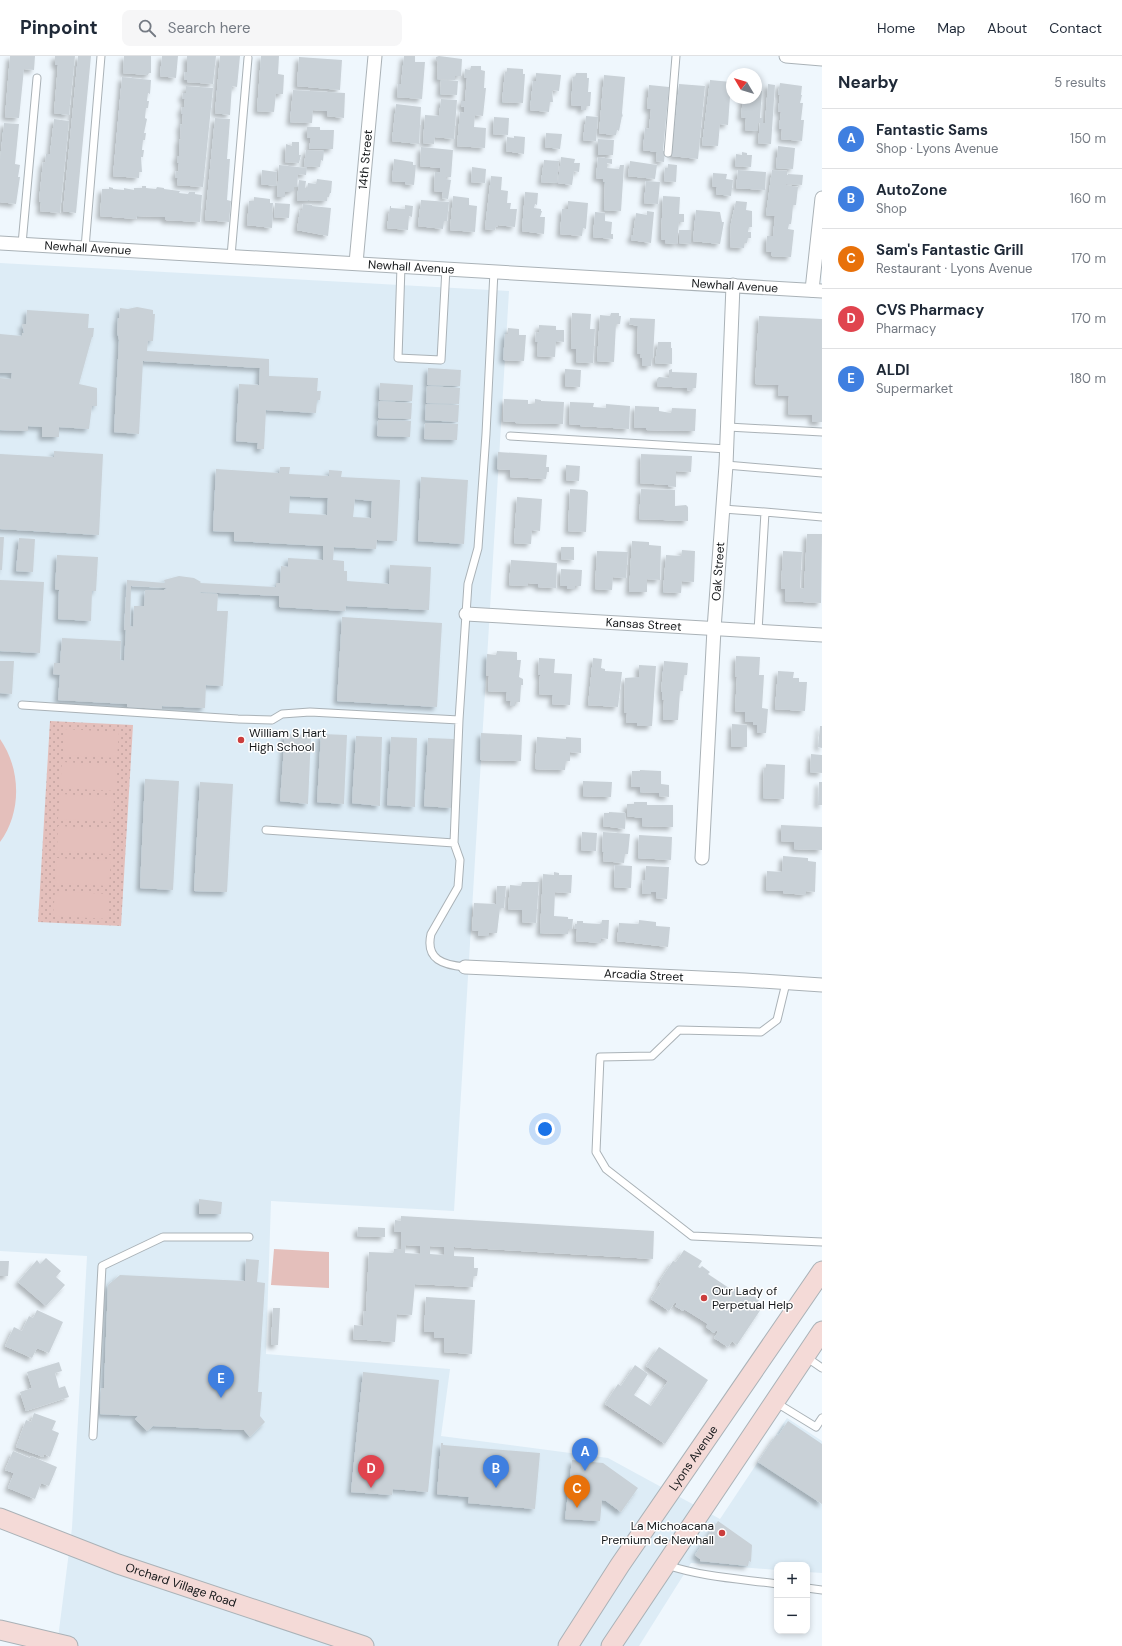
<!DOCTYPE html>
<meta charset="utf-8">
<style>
:root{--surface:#fff;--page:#f6f6f7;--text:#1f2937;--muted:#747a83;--line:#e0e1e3;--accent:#cb3d3c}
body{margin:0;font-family:"DM Sans",sans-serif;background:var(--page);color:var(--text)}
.controls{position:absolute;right:12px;bottom:12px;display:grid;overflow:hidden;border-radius:8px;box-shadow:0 2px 6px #0003}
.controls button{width:36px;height:36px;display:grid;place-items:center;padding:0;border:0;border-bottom:1px solid var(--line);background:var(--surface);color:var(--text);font:20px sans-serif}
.compass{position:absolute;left:726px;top:12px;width:36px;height:36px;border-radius:50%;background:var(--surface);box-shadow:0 2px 6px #0003;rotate:308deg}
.you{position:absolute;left:545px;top:1073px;width:14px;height:14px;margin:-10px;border:3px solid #fff;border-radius:50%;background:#1a73e8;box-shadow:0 0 0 6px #1a73e833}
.badge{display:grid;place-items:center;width:26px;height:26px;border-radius:50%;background:var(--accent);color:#fff;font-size:13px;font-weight:700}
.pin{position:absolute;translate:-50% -33px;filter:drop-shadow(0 1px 2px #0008)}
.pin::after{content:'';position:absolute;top:21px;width:14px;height:12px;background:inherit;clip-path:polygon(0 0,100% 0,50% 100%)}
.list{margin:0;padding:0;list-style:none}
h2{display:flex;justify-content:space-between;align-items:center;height:52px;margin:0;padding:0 16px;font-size:17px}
h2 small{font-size:13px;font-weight:400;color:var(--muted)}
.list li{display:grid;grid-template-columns:26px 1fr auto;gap:12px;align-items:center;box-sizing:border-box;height:60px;padding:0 16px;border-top:1px solid var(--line)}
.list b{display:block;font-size:15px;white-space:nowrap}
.list p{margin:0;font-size:13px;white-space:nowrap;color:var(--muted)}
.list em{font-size:13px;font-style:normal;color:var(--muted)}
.icon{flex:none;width:22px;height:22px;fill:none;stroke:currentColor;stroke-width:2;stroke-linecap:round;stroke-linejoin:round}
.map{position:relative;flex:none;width:822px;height:1590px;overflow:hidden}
header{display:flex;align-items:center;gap:24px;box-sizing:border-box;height:56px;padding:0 20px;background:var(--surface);border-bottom:1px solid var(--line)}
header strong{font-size:19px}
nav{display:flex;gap:22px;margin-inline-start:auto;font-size:14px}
.search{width:280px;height:36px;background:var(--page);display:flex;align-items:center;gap:10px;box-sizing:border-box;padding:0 14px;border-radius:8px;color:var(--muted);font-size:15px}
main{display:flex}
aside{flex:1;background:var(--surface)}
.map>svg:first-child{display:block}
.built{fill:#ddecf6}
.grass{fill:url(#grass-dots)}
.pitch{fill:#e4bfbb}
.building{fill:#c9d1d7;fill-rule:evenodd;filter:url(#shadow)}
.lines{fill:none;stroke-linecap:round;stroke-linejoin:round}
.lane-casing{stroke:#aab2b7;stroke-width:9}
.street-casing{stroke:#aab2b7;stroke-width:15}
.secondary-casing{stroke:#aab2b7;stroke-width:21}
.lane{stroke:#fff;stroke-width:7}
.street{stroke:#fff;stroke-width:13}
.secondary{stroke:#f4dad7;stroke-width:19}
.poi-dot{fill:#cb3d3c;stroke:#fff;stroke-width:1.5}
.labels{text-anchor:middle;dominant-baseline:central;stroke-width:3;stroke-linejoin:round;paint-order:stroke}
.street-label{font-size:12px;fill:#141719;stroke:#fff}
.poi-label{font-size:12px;fill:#141719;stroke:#fff;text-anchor:start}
</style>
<header>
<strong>Pinpoint</strong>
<div class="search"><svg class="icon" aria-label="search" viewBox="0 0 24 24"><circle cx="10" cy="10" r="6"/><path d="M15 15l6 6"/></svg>Search here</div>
<nav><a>Home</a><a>Map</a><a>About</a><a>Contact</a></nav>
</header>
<main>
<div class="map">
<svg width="822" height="1590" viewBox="0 0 822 1590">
<defs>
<pattern id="grass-dots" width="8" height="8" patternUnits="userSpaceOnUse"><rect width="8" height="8" fill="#e4bfbb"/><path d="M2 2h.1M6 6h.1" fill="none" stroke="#c3a3a0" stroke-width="1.8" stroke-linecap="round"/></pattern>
<filter id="shadow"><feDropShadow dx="-3.5" dy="3.5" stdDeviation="2" flood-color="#0004"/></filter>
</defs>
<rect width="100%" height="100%" fill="#eff7fd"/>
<path class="built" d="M0 207 509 235 454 1155 271 1145 266 1298 450 1313 441 1380 608 1402 720 1463 787 1362 822 1385V1517L807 1516V1509H777V1514L691 1507 639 1590H57L72 1472 87 1200 0 1195Z"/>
<path class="grass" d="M50 665 133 669 121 870 38 866Z"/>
<path class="pitch" d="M64 673 119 676 117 702 63 699Z
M0 683C21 713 22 756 0 786Z
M62 706 116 709 115 735 60 732Z
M60 738 114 741 113 766 58 763Z
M58 770 113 773 111 798 57 795Z
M57 802 111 805 109 830 55 827Z
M55 835 109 838 108 863 53 860Z
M274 1193 329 1196V1232L271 1229Z"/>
<path class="building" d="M10 0H35L34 14 24 13 19 62 5 61Z
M55 0H75L69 59 54 57 58 9H55Z
M78 0H91L76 157 63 155Z
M124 0H151V17H149L148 19 123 17Z
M162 0H178L176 22 160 20Z
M187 0H216L213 28 187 26V24H184L185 16H187Z
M220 0H240L237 31 232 30 230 59 215 57Z
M261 0H279L278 18 284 19 283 38H276L274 56 257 55Z
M404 0H415V6H425L422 43 397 41 398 28H401Z
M439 0 462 3 461 20H455V24L437 23 438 5H436V1Z
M299 1 342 4 340 34 297 30Z
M471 10H481V14L485 15 484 32H486L483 60 475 59 474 71 486 72 485 92 457 90 460 56 464 57V51L461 50V45H465L467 22H464L465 13 470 14Z
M507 12 523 13V18H525L523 47 502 46 505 16H507Z
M536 17 561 19 559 35 552 34 553 46H550L549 56 530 54 533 25H536Z
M576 17H587V22H589L588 36H591L590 50H586V54H581V50L571 49 573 21H575Z
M604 19 625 21 622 57 623 61 622 60 619 75 617 74 616 79H613L599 77Z
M122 21 151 24 150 38 148 37 147 45H149L148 52H146L145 62 147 63 144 77H146L145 84H143L142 94H144L143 101H141L142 116H139V122L113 120Z
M441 24 458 25 457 39 440 38Z
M710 24 731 26 728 69 720 68 718 90 702 89Z
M780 27 802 30 801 39H802L800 47H803L801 64H804L802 85 781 83 782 73 779 72 781 56 778 55 780 39 778 38Z
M679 28 705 30 698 103 672 100Z
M768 28 775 29 771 88 758 87 760 67H758V75L745 74 746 62 741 61 743 42H756V35H762L760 62H763V67H765Z
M649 29 669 31 663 95H665L664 106 656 105 657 96 643 94 645 72 649 73 651 53H647Z
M186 30 213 32 203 131 177 129 178 122H175L176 115 178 116 179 107H177V100H179V83L181 84 180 68 182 69 183 58H181L182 51H184L185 43H182L183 37H186Z
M293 34 345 37 344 62 327 60V55L313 54 312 67 290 66Z
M441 43 457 44 454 83 435 81 434 88 423 87 425 59 439 60Z
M396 48 421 51 419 88 392 85Z
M586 60 598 61 596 85 583 84Z
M494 61 509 62 508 79 493 78Z
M215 62 230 63 227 103H230L227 144 231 145 229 166 205 164Z
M54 63 69 65 60 157 40 155 41 146 39 145 43 106 45 107 46 98H50Z
M4 67 19 68 15 108 20 109 18 121H20L16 148 0 146V104Z
M307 71H320V74H334L333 93H311L309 92 311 82H307Z
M546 77 562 78 560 93 545 91Z
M514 80 525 81 524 98 506 95 507 81 514 82Z
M598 83 614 84 613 99H598Z
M292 86H299V99H301L299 107 285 106 286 88 292 90Z
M778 90 795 92 793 113 776 112Z
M421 91 453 94 451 121H446V123L451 124 448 143 442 142 443 136 434 135 435 116H447H440V112L420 110Z
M306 94 324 95 323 105 321 104 320 111 304 110Z
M742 96 747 97V99H752L751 111 735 110 736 98 742 99Z
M561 101 575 103 574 107H580L579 116 574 115 572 129 558 127Z
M598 101 612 103V108L607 107V112L619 113 620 109H624L621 155 604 154 605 126 603 125V123L596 122Z
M394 103 413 106V109H416L414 129 405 128 406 126 392 125Z
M544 104 559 105 557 127 541 126Z
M630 105 657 109 655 123 628 120Z
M668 108 677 109 676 126 664 125 665 112H668Z
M279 109 307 112 306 119 298 118 297 131H294V135H291V136H285V141H277Z
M472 111 486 113 485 127 471 126Z
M262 114 277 116 276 130 261 128Z
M738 114 766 116 765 134 736 132Z
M772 114 787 115V119H788V118L803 119 802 129 786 128V129L798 131 796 149H793L792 161 791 168H789L788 173 794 174 791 201 771 200 772 196 766 195 767 180H773L775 160 766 159Z
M713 117 727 118 726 123 733 124 731 140 716 138 717 131 712 130Z
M491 120 502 121 501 134 508 135 507 147H511L510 153H517L515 171 498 169V171L496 170 495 174 485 173Z
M317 123 332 125 331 137H330L329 141H327V145L308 144V145H297L299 124 306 125 305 132H307L308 127 316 128Z
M646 125 660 126 658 148 644 147Z
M142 130H146V132L156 133 157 131 164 132V133L180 135 179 137 188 138 189 136H195V138L202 139 200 166 165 164V161L137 160 136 163 100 160 102 133H109V131L113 132V133L124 134V132L134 134V132H142Z
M525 136 538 137 537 149 535 148 534 152 541 153V155H542L540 161H545L544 178 522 175Z
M453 140 469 142V149L477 150 475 176 450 174Z
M663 140 680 141 679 158H684V166H679L677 188 665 187V184L661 183Z
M254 141 270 143V147H273L272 157H273L272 172 247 169 249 145H254Z
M421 144 449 146 447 165H444L443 173 418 170Z
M568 145 588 147 586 173 583 172 582 180 560 178 562 153H568Z
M736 145 747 146 746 154 752 155V171H749L748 176H751V182H748L747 187H744V192L730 191 731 167Z
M275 147 290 148 289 162 274 161Z
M303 148 312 149V150L331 152 328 180 297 174 300 154H302Z
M405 149 413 150 412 161 409 160 408 174 387 172 390 150H391V152L405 153Z
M696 154 720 156 722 166H724L720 188 693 185Z
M647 155 654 156 651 187 631 184V179H633L636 157 647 159Z
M595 156 605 157V165L612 166 611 178H613V183L593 181Z
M679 174H691V188L679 187Z
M137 251 153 254V258H155L153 285H148L147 295 269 303V320L318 322 317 335H321L320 344H317L316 357 266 354 264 393H257L258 387 236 385 239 328 259 329 260 312 143 305 139 378 114 376 119 284 117 276 118 262H119L120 252 128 253Z
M27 254 89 258 88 272H94L93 281H92L79 328 97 332V350H92L89 373 59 371V381H42V371L28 370V375L0 374V322L11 323 12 317H0V278L22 280V277H24L22 268H26Z
M572 257 591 258 590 273H595L593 307 576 306V293H571Z
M611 257H619V260H621L620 268H616L614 306 597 305 600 259 610 260Z
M759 260 822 263V366H812V359L788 358 789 340H778L779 329 755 328Z
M630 262 655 263 653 302H652L651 310H642V302H640L641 298H637L638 270 629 268Z
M539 269 556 270V274H564V286L556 285 555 301 537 300 538 286H535L536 276 539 277Z
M508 272 519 273V279H526L524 305 503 304 505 278H508Z
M658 286H671V292H672V308L655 307Z
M428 312 461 314 460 330 427 329Z
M565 313 581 314 580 331 565 330Z
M672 313V316L697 317 696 332H692V335L687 334V332L657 330V323L659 321 669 322V314Z
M380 327 413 329 412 345 379 344Z
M427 330 460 332 459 348 426 347Z
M504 343 528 344V348H535V343L541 344V345L564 346 563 368 515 367V366L503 365Z
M379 345 412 347 411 363 378 362Z
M570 346 594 347 593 351 606 352V348L630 350 629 373 580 370V369L569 368Z
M426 348 459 349 458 366 425 364Z
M635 350 659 351V355L671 357 672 352 696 353 695 375 646 374V372H634Z
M378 364 411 365 410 381 377 380Z
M425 367 458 368 457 384 424 383Z
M54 395 103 398 99 479 0 473V398L54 401Z
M498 396 547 399 546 411H549V416H547L546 423 510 421V414L497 413Z
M641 398 692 400 691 416 676 415V431L668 430V429L640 427Z
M566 409 580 410 579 425 566 424Z
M280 411H290L289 418 329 420V414L342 415 341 421 400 424 397 485 377 484 376 493 334 491 333 504 344 505V515H347V525L389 528 390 509 431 511 429 554 346 550 345 555 279 551V540L200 536 201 537 218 538 217 555H228L223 630 206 629 205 652 162 650V653L127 651V648L58 644 60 619 53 618 54 607H60L62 582 121 585 120 604 124 605 126 574H124L127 524 165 527 164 524 179 520 194 522 201 526 200 527 276 531V527H280L281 510 288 511V502L323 504V490L234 485V476L213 475 216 413 279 417ZM290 440 328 442 327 459 289 457ZM355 443 372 445 371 462 353 461ZM131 530 167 532 164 534H145L144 550H134L133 571 130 570Z
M421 421 468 424 464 488 418 485Z
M570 433 585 434 588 436 586 476 568 475Z
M641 433 675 434V450L686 449 688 451V465L639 463Z
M517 441 542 443 540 475 532 474 531 488 514 487Z
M807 478H822L821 547 785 545V533H781L783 495 802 496 800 532 804 533Z
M0 481H4L2 514H0Z
M19 482 35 483 33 516 16 515Z
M632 485 649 486V489L661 490 660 524 647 523V536H629Z
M561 491H574V504L561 503Z
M682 494 695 495 694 526 682 525 681 537 663 536 666 499 681 500Z
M597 495 628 496 626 522 613 521 612 534 595 533Z
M57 499 98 501 96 535H92L91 565 58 563 59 534 55 533Z
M511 504 557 507 556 532 538 531V528L528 527V530L509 529Z
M561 513 582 514 581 530H575V533H567V530H560Z
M0 524 44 526 40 597 0 595Z
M342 561 442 567 437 651 337 645Z
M497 595 517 596V604H521L519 621 523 623V629H521L520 646H515V650H510L511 645H506L507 636 488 635 489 620H486L487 598 496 599Z
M736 600 760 601 759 619H764L762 652 768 653 766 677H757V669H753V666H745V656L735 655 737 621H735Z
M539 602 555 603 554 617 572 618 570 649 552 648 553 639 539 638 540 619H538Z
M593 602 602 603 601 612 605 613V615L622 616 618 651 588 649Z
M0 605H14L12 638 0 637Z
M664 605 688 607 687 619H684L683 635H680L678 664H663L664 644H662V636H661Z
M639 609 656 610 652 670H637V667H626L627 657H624L625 622 639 621Z
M778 615 794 616 793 622H799V626H807L805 655 775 653Z
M732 668 747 669V691H731Z
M820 670H822V692L818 691Z
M481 677 522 679 521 705 480 704Z
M285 678 311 679 308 748 280 745Z
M321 678 347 679 344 748 317 746Z
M356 680 382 681 380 750 352 747Z
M391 681 417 682 415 751 387 749Z
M537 681 566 683V681L581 682V697L570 696V705H566L565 714 535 713Z
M428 682 454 683 452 752 424 750Z
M811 698 822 699V717L810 716Z
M766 708 785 709 784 743 763 742 764 713H766Z
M640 714 661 715V728L669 729V741L659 740V737L640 736V731H631L632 715H640Z
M145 723 179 725 173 834 140 832Z
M583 725 612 726 611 741 583 740Z
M200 726 233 728 227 836 194 835Z
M819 726H822V749H818Z
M634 746H647V749H673V771L642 770V762L627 760V748H634Z
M609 756 626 757 625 773 603 770 604 757H609Z
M781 769 822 771V794L794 793V786L781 785Z
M582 776 597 777 596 795 581 794Z
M603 776 630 778 628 798H625L624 807 603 805 604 796H602Z
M639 779 672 781 671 804 638 802Z
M783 800 808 802V805L816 806 815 836 806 835V839L783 837 784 835 766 834 767 815 782 816Z
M615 809 632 810 631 832 614 831Z
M646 810 669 811 667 843 656 842V836H651V838H642L643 824H645Z
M554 816 559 817V819H572L571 837 555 836 554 860 568 861V863H573L572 873H568V878L540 877 543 818 554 819Z
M522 826H539L536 867 522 866V854L508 853 510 829 521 830Z
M497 830H506L504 852H500L497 877H489V880H478L479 875 472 874 474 847 496 848Z
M602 864H609L608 883 601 882V887L576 885 577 873H574L575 868H577V865H583V867L601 868Z
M639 864 656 866V870L670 871 668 891 617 885 619 867 639 868Z
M199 1143 222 1146 221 1158H199Z
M401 1160 654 1175 653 1203 454 1191V1200L474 1201V1212H478L477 1220H473V1231L415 1228 412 1259 397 1258 395 1286 353 1283 354 1269 363 1270 364 1255H366L369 1196 394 1197V1193H401V1176H394L395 1164 401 1165ZM406 1189 420 1190V1198L405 1197ZM430 1190 444 1191V1199L430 1198Z
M358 1171 385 1172V1181L357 1180Z
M684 1194 702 1205 698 1211 700 1212 702 1210 710 1216 708 1218 732 1234 733 1232 741 1236 739 1238 742 1240 746 1234 759 1244 756 1249 761 1253 737 1289 732 1285 728 1291 714 1282 718 1276 716 1274 714 1277 706 1271 708 1268 684 1253 683 1255 675 1250 677 1248 675 1246 669 1255 651 1243 661 1227 659 1226 673 1205 676 1206Z
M46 1202 61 1215 56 1221 65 1229 46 1250 18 1226 37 1204 40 1208Z
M246 1203 259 1204 257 1226 265 1227 258 1336H262L260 1360 265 1366 250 1381 244 1374 153 1370 147 1375 135 1363 138 1360 100 1358 101 1332H104L108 1229 120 1219 245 1225Z
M0 1205H9L8 1220H0Z
M426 1241 475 1244 472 1298 444 1296V1282H434V1276H424Z
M273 1252H280L278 1289H271Z
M37 1254 63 1266 49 1297 37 1292 32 1302 5 1290 14 1271 22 1275 29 1260 33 1262Z
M659 1291 708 1324 665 1388 605 1348 618 1328 621 1330 635 1309 648 1318 634 1339 651 1350 668 1325 646 1310Z
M59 1306 62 1315 55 1317 59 1332 65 1330 69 1341 26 1355 20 1336 32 1332 27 1316Z
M363 1316 439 1324 428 1436 393 1433 392 1439 351 1436Z
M34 1357 56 1365 52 1374 59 1377 50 1401 44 1398 43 1401 16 1391 26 1364 31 1366Z
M788 1365 822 1388V1448L758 1406 777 1378 778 1380Z
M441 1387H443V1389L540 1397 535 1453 468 1447 469 1441 437 1438Z
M13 1395 30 1402 31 1400 57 1411 49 1430 41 1427 35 1443 8 1432 14 1417 5 1414Z
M572 1404 603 1407 638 1432 621 1456 606 1445 602 1444 600 1465 565 1463Z
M718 1465 752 1489 751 1506 749 1505 748 1510 700 1505V1503L695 1499Z"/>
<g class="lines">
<g class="lane-casing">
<path id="lane" d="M668 97 676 0
M22 188 37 22
M85 192 101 0
M231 200 248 2
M401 210 398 302 441 304 446 212
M728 371 822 376
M510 380 727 393
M726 409 822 417
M723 453 765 456
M758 575 765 456 822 461
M22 649 238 663 272 664 282 658 310 656 459 664
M266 774 454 787
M465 911C444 909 425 904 431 878L458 831 460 804 454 787 459 664 468 528 478 492 486 378 494 215
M786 927 777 964 761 976 679 974 652 1000 600 1001 596 1096 606 1113 692 1180 822 1186
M806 1301 822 1312
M775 1346 816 1371 822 1362
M93 1380 102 1210 163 1181H249
M667 1509C702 1521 741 1523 777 1528
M807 1532 822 1534"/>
</g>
<g class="street-casing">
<g id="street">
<path d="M786 0 822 3"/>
<path id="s1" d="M0 187 822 235"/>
<path id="s2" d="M356 207 375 0"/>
<path d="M812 234 822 142"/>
<path id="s3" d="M466 558 822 579"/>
<path id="s4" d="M702 802 714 573 726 409 733 229"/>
<path id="s5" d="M465 911 745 924 822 929"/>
</g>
</g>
<g class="secondary-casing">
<g id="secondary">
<path id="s6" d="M0 1462 118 1508 364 1590"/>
<path d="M0 1574 68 1590"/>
<path id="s7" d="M568 1590 620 1509 822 1215"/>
<path d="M611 1590 822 1275"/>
</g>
</g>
<use href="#lane" class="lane"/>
<use href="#street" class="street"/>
<use href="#secondary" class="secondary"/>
</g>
<g class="poi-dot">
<circle cx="241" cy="684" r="4"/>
<circle cx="704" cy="1242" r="4"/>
<circle cx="722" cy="1477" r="4"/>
</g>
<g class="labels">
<g class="street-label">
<text stroke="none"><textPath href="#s2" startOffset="104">14th Street</textPath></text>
<text stroke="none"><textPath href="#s1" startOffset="88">Newhall Avenue</textPath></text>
<text stroke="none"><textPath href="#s1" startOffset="412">Newhall Avenue</textPath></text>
<text stroke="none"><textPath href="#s1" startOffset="736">Newhall Avenue</textPath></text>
<text stroke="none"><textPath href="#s4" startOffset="287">Oak Street</textPath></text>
<text stroke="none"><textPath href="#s3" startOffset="178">Kansas Street</textPath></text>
<text stroke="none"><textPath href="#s5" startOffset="179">Arcadia Street</textPath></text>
<text stroke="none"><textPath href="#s7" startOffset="226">Lyons Avenue</textPath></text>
<text stroke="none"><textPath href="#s6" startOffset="193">Orchard Village Road</textPath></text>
</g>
<g class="poi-label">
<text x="249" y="677">William S Hart<tspan x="249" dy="14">High School</tspan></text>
<text x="712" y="1235">Our Lady of<tspan x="712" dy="14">Perpetual Help</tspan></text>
<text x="714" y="1470" text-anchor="end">La Michoacana<tspan x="714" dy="14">Premium de Newhall</tspan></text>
</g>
</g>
</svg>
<div class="controls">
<button>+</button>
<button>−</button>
</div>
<svg class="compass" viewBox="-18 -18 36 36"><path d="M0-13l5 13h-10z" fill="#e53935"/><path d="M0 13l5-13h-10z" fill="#747a83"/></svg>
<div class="you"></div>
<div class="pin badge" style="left:585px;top:1415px;background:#3f7fe0">A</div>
<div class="pin badge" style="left:496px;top:1432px;background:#3f7fe0">B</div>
<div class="pin badge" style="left:577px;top:1452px;background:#e8710a">C</div>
<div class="pin badge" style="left:371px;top:1432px;background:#e0444e">D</div>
<div class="pin badge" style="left:221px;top:1342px;background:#3f7fe0">E</div>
</div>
<aside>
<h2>Nearby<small>5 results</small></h2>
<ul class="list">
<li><span class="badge" style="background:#3f7fe0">A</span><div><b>Fantastic Sams</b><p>Shop · Lyons Avenue</p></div><em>150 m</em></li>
<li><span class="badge" style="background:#3f7fe0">B</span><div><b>AutoZone</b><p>Shop</p></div><em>160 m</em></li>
<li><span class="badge" style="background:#e8710a">C</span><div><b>Sam's Fantastic Grill</b><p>Restaurant · Lyons Avenue</p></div><em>170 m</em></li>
<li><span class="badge" style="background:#e0444e">D</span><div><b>CVS Pharmacy</b><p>Pharmacy</p></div><em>170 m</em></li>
<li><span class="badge" style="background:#3f7fe0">E</span><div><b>ALDI</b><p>Supermarket</p></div><em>180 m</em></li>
</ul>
</aside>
</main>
